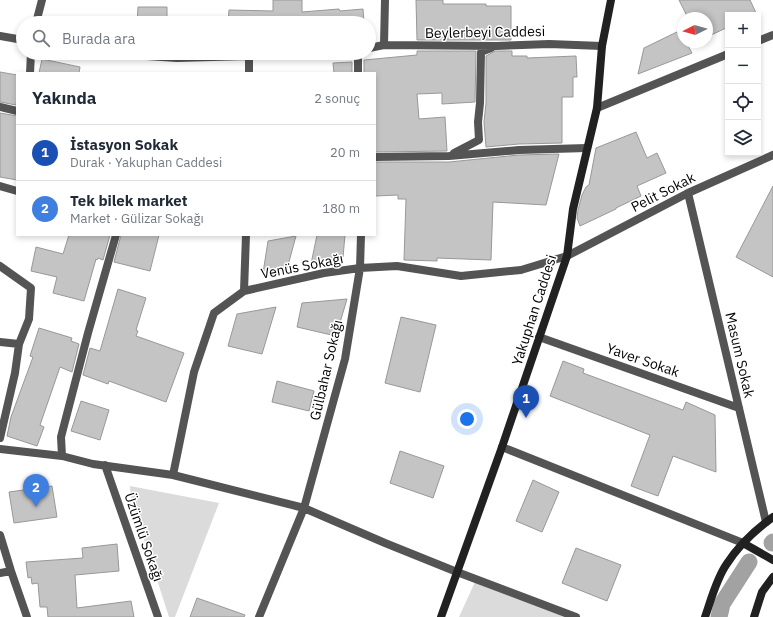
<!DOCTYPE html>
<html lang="tr">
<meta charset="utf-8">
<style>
:root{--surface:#fff;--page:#f2f2f3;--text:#1f2937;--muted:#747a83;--line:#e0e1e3;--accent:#111827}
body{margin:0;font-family:"IBM Plex Sans",sans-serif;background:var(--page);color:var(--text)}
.controls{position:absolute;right:12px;top:12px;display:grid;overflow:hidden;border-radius:0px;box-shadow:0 2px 6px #0003}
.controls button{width:36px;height:36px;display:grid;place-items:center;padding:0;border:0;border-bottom:1px solid var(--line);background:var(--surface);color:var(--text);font:20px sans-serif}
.compass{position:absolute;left:677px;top:12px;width:36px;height:36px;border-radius:50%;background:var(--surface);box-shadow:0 2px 6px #0003;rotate:265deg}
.you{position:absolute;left:467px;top:419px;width:14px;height:14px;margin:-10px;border:3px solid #fff;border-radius:50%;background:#1a73e8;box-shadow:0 0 0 6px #1a73e833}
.badge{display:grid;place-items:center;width:26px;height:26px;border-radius:50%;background:var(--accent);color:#fff;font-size:13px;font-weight:700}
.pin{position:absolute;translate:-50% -33px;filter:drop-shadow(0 1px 2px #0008)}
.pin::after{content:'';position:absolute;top:21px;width:14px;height:12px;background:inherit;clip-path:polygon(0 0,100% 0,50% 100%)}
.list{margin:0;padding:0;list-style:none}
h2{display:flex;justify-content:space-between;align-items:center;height:52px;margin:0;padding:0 16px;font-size:17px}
h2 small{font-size:13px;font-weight:400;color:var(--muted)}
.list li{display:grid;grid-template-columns:26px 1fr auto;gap:12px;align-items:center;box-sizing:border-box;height:56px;padding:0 16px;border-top:1px solid var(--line)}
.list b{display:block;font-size:15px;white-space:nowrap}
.list p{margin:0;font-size:13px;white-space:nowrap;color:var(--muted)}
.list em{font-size:13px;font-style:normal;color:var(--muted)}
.icon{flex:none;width:22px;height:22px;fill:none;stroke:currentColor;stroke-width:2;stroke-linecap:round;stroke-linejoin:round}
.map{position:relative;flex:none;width:773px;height:617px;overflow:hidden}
.search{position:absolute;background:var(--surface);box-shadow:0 2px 6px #0003;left:16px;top:16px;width:360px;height:44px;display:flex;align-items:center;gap:10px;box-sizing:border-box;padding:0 14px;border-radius:22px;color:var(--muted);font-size:15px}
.panel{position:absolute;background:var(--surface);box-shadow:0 2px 6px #0003;left:16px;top:72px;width:360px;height:164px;border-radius:0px}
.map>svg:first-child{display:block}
.green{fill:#dbdbdb}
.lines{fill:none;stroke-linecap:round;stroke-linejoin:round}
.canal{stroke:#a2a2a2;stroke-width:17}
.building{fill:#c4c4c4;stroke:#989898}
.street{stroke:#545454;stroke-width:8}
.secondary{stroke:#212121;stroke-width:8}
.labels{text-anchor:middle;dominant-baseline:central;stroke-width:3;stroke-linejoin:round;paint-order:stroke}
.street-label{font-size:14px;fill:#000;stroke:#fff}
</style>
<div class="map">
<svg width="773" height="617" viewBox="0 0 773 617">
<rect width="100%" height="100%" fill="#fff"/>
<path class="green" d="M130 486 219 503 175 617H169L131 499Z
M475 582 568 617H459Z"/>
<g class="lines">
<path class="canal" d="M772 543 773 542
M719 617 722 604 749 562"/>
</g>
<path class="building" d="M273 0H302V12L339 9 340 11 363 9 364 23H228L229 10 273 11Z
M416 0H443V4H486V6H511V40H417Z
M679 0H750L757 15H728V27L707 37V18H688Z
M138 7H167V23H137Z
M681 30 683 35V42H686L692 53 638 74 644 48Z
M417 51H476L475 102 442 104V93L417 94 419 119 445 117 447 151 375 152V73H364V60L417 55Z
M495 51H512V56H527V58L576 56 577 77H573V97H562V143L519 144 486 147 484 122 486 103V56Z
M42 59 80 67 79 73H39Z
M352 62V73H334L333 63Z
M0 72 17 75V98L16 105 0 102Z
M0 113 17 116V180L0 177Z
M636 132 647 158 657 153 666 173 637 186 641 196 616 208V209L580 226 577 218 578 210 582 195 586 187 589 185 596 148Z
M559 154 546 205 493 202 491 260 437 258V261L404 260 406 199H398V195L375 196V162H449L519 155Z
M773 186V277L736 257Z
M69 235H110L103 260 98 258 97 260 96 259 84 301 53 293 57 277 31 271 36 247 63 254Z
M121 235H159L150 271 114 262Z
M317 235H345L343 257 311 264Z
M296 236 287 269 263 273 268 241Z
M118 289 146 298 136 330 138 331 136 336 184 353 166 402 109 381 108 384 83 375 90 348 100 351Z
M347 299 336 336 297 327 302 303Z
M276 307 262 354 228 346 237 314Z
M401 317 436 325 420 392 385 383Z
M39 328 72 338 71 341 79 344 72 372 60 367 40 425 44 427 37 446 7 436 11 417 33 357 30 356Z
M563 361 584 369 583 373 683 410 686 402 715 415 716 472 673 456 658 496 631 486 650 435 550 396Z
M277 381 314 391 309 411 272 402Z
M81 401 109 410 100 440 71 431Z
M400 451 444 466 433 498 390 483Z
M533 480 559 492 542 532 516 521Z
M52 486 57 517 14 523 9 492Z
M117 544 119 571 75 575 77 608 131 601 134 617H48L47 607H40L38 583 32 584 31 577 28 578 26 562 83 558 82 548Z
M576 548 621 565 607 601 562 583Z
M197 598 245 615 244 617H190Z"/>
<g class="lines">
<path class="street" d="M36 23 42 0
M0 36 23 40
M758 41 773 35
M384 45 385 0
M369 48 384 45 496 46 549 44 602 46
M101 53 177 58 249 56 313 53
M358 53V73
M30 73 31 53
M249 73V56
M0 107 17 111
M597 108 728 54
M454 153 479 140 478 122 480 103 481 52 491 48
M375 157 449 156 519 150 587 148
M0 186 17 191
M688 193 766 522
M116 235 88 333 61 437 62 456 93 464 173 475 304 508 385 543 457 572 576 617
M0 266 31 288 29 319 19 344 15 373 0 438
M244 291 246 235
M539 337 739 408
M0 342 19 344
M502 447 743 543
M0 449 62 456
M105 465 158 617
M173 475 194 372 214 313 244 291 324 273 360 268 397 266 461 276 521 270 567 256 688 193 773 155
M0 535 11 571 27 617
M0 573 11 571
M259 617 304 508 345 359 360 268 361 235"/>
<path class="secondary" d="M743 543 773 560
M441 617 502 447 567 256 573 209 597 108 602 46 611 0
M705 617C711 600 716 580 726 565 738 546 755 530 773 517
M754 617 762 592 773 577"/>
</g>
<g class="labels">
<g class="street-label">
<text transform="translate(485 32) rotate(-1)">Beylerbeyi Caddesi</text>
<text transform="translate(663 192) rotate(-27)">Pelit Sokak</text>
<text transform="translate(302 266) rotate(-11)">Venüs Sokağı</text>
<text transform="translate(534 310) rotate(-72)">Yakuphan Caddesi</text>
<text transform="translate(740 355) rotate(77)">Masum Sokak</text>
<text transform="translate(643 360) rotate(19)">Yaver Sokak</text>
<text transform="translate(326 370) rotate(-77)">Gülbahar Sokağı</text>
<text transform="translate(144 537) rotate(71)">Üzümlü Sokağı</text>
</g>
</g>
</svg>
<div class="controls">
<button>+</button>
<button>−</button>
<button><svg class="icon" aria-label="locate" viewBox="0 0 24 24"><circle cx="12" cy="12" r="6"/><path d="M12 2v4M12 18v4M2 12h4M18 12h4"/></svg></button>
<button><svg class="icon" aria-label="layers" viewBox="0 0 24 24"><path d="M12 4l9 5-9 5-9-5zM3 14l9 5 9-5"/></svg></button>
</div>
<svg class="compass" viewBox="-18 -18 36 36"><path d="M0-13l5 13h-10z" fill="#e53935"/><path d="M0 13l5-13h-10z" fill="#747a83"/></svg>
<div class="you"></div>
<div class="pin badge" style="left:526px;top:418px;background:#1a4fb4">1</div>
<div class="pin badge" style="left:36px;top:507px;background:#3f7fe0">2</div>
<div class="search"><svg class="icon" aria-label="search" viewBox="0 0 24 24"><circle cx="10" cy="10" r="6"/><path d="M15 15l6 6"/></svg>Burada ara</div>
<section class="panel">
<h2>Yakında<small>2 sonuç</small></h2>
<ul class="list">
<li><span class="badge" style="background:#1a4fb4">1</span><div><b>İstasyon Sokak</b><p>Durak · Yakuphan Caddesi</p></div><em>20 m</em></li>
<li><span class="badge" style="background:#3f7fe0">2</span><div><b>Tek bilek market</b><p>Market · Gülizar Sokağı</p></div><em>180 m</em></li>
</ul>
</section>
</div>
